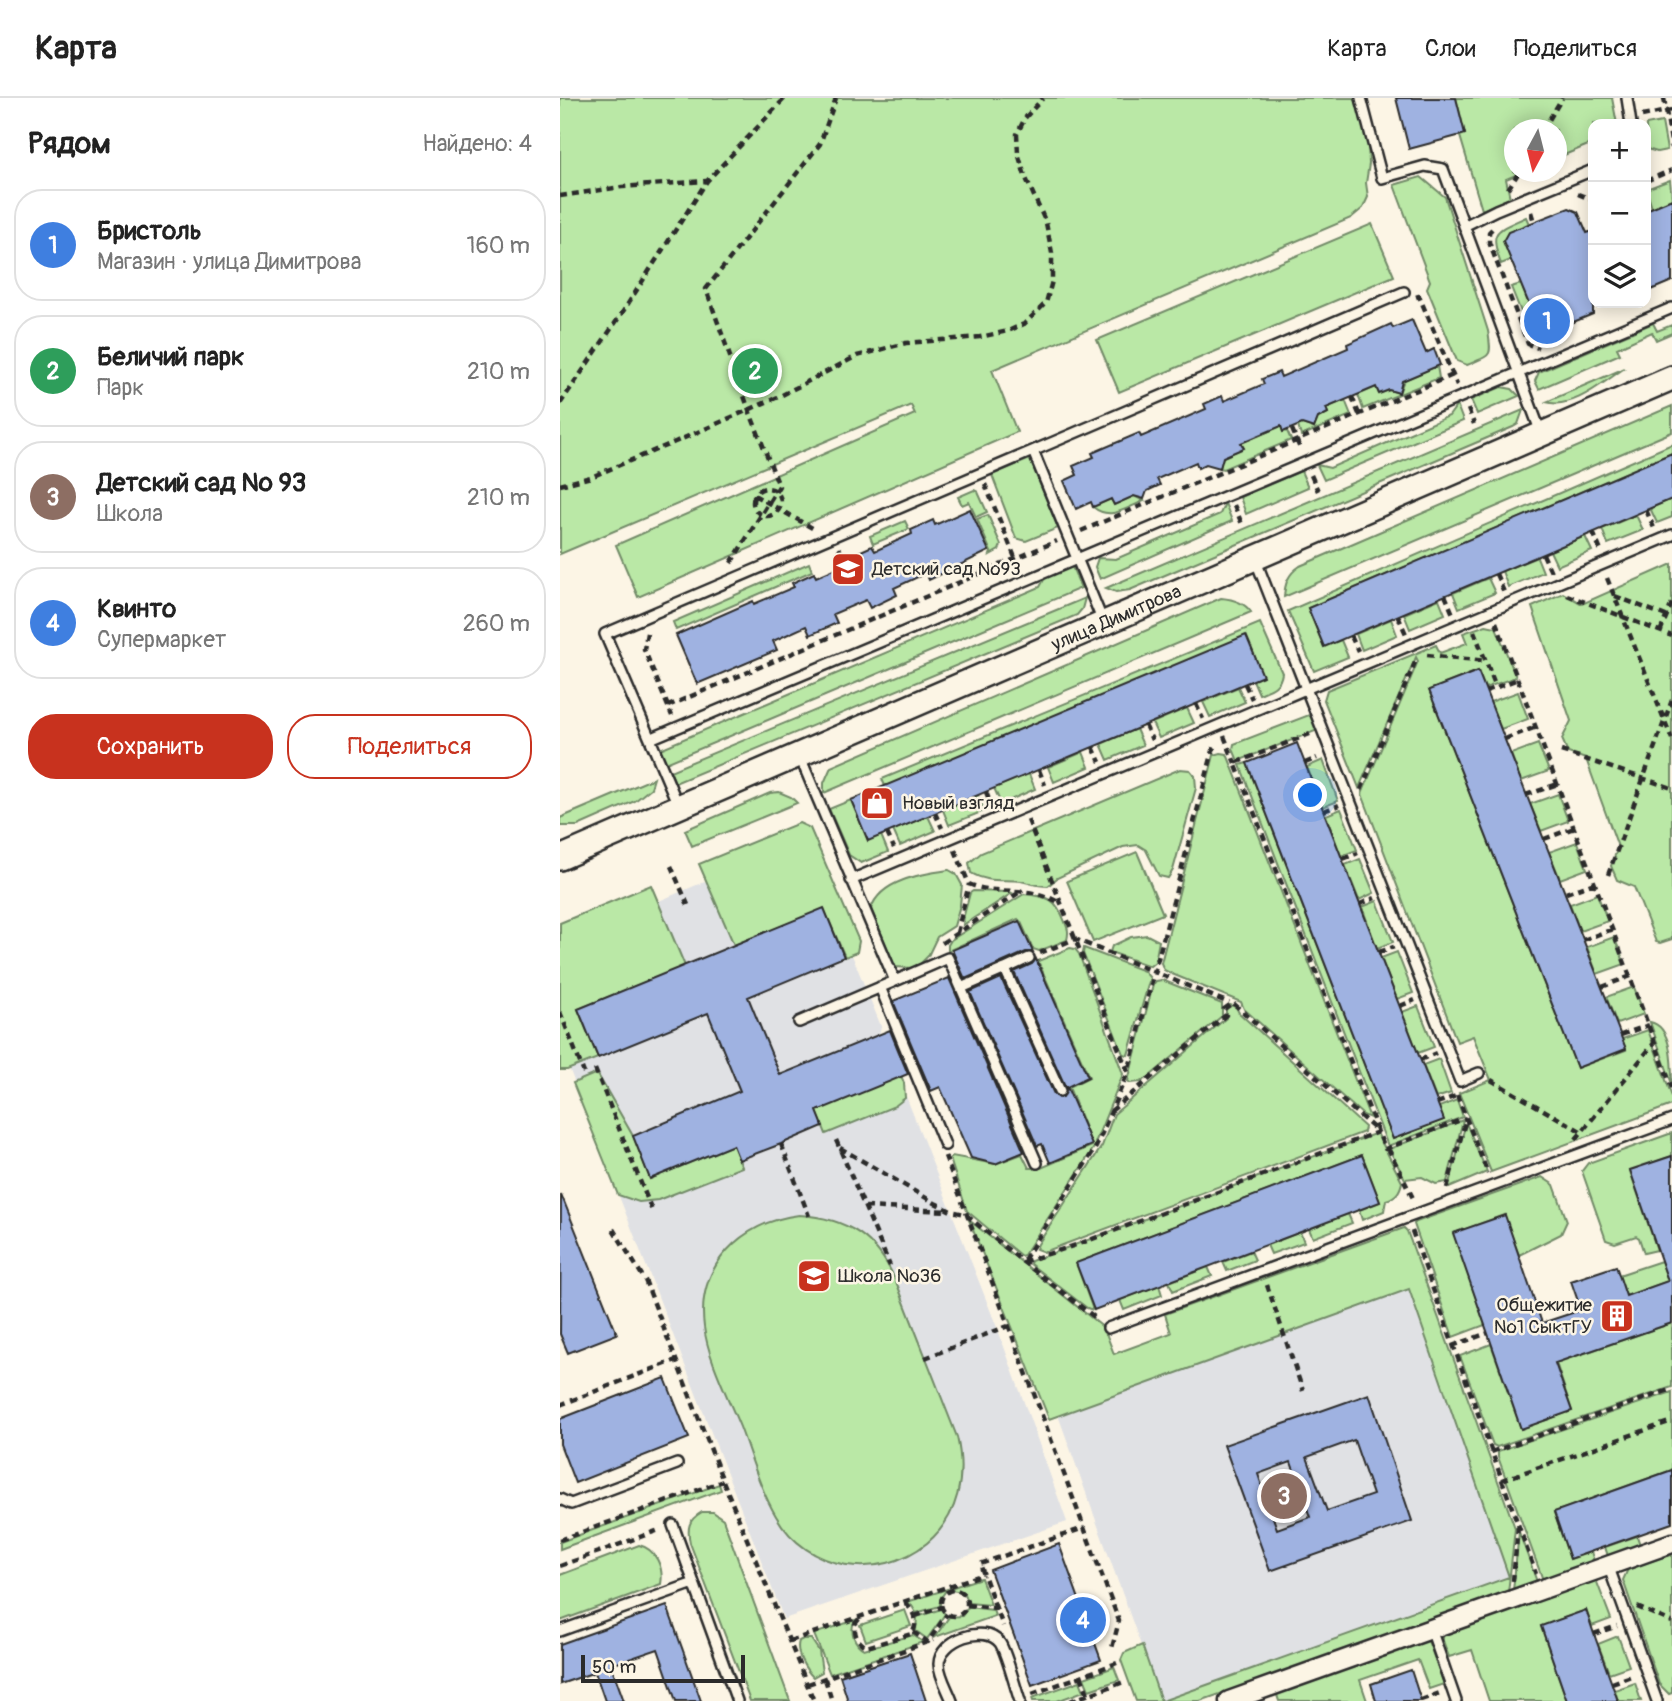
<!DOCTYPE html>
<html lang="ru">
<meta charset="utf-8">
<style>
:root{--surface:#fff;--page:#f2f2f2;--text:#222;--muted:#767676;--line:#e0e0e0;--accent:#c8321e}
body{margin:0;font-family:Pangolin,sans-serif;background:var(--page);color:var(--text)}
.controls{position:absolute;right:21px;top:21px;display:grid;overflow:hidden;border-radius:14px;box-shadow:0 4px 18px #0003}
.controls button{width:63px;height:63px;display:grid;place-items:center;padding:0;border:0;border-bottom:2px solid var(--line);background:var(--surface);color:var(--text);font:35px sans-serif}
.compass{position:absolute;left:944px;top:21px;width:63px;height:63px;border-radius:50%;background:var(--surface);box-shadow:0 4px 18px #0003;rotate:187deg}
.scale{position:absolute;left:21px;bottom:18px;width:164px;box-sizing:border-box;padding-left:7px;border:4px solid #2b2b2b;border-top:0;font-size:19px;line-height:24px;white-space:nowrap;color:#2b2b2b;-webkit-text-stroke:5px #fcf5e5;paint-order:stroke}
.you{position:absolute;left:751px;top:698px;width:24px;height:24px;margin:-18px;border:5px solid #fff;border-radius:50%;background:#1a73e8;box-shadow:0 0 0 10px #1a73e833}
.badge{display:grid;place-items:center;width:46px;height:46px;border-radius:50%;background:var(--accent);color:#fff;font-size:23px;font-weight:700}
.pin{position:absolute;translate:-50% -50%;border:4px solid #fff;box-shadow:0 2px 7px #0006}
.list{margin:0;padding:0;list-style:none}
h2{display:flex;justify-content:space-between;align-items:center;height:91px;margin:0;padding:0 28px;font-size:30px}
h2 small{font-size:23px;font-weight:400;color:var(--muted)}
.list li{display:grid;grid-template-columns:46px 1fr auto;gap:21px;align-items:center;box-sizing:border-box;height:112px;margin:0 14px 14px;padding:0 14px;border:2px solid var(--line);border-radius:28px}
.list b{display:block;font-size:26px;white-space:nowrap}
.list p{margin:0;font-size:23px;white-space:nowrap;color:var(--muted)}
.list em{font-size:23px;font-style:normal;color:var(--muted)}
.actions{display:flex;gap:14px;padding:21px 28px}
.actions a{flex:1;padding:16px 0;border:2px solid var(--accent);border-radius:28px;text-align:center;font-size:24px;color:var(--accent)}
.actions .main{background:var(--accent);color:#fff}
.icon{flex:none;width:38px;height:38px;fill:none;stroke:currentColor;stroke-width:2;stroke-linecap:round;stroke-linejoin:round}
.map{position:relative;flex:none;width:1112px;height:1603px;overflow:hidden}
header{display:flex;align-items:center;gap:42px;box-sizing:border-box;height:98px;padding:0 35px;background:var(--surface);border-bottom:2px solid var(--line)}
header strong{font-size:33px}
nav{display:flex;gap:38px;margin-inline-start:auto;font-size:24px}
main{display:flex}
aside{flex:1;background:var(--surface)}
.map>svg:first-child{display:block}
.built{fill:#e0e1e4}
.green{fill:#bae8a6;stroke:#728a68;stroke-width:2}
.building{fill:#9fb2e1;stroke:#2b2b2b;stroke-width:2;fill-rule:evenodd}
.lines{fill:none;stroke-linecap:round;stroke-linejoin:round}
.service-casing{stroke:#2b2b2b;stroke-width:14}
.minor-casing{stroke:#2b2b2b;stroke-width:23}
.tertiary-casing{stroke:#2b2b2b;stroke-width:28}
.path{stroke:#2b2b2b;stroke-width:4.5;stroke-dasharray:7 5;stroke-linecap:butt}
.service{stroke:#fcf5e5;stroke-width:9}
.minor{stroke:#fcf5e5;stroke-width:18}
.tertiary{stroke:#fcf5e5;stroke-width:23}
.labels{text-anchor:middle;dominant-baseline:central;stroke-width:5;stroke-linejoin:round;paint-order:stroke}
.poi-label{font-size:19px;fill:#2b2b2b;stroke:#fcf5e5;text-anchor:start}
.street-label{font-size:19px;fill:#2b2b2b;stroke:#fcf5e5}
</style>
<header>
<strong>Карта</strong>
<nav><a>Карта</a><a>Слои</a><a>Поделиться</a></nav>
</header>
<main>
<aside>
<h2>Рядом<small>Найдено: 4</small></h2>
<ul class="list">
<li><span class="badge" style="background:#3f7fe0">1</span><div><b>Бристоль</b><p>Магазин · улица Димитрова</p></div><em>160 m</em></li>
<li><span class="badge" style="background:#2e9e5b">2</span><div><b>Беличий парк</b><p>Парк</p></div><em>210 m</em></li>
<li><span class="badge" style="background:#8d6e63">3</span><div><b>Детский сад № 93</b><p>Школа</p></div><em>210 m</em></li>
<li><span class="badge" style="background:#3f7fe0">4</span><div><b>Квинто</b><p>Супермаркет</p></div><em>260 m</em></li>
</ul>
<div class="actions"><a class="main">Сохранить</a><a>Поделиться</a></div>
</aside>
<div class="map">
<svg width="1112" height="1603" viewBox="0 0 1112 1603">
<rect width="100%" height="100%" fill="#fcf5e5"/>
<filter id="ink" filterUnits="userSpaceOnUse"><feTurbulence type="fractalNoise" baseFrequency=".0143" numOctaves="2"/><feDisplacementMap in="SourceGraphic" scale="14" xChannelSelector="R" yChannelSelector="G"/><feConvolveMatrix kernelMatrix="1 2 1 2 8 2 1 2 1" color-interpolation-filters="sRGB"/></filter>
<g filter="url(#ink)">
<path class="built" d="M243 737 321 928 319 937 344 993 438 1232 507 1424 224 1521 0 947V838L96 798 99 803 146 783 144 778Z
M848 1191 950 1479 601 1603 498 1317Z"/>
<path class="green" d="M0 0H795L808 46 809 66 806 85 808 99 803 110 791 120 432 272 457 334 78 499 56 447 355 316 351 307 0 456Z
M896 0H1052L1057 26H1033V45L997 60 996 32H954V74H963L946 81 950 100 922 112 900 38 905 36Z
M1102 24 1107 52 1097 54 1087 51 1086 27Z
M861 79 885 99 928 233C932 260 932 256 907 267L897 263 867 190 870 183 834 87Z
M1110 82 1112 101 1092 110 1086 91Z
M966 119 969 126 951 162 941 166C928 132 936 133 966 119Z
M812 126 834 178 559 294 537 242Z
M961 186 972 215 963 219 951 189Z
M1093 225 1097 233 1112 227V235L1096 242 1092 234 1057 250 1060 256 979 291 975 283 979 274Z
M877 268 879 280 803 311 798 297 816 289 819 296 829 292 839 295 844 282Z
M1065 270C1043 284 1013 312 986 304Z
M941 289 952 291 959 298 917 316 911 302Z
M785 302 791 317 741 338 738 328 742 326 754 330 758 320 768 315 766 310Z
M897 307 903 323 764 382 757 367 770 370 889 318Z
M1112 308V334L724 499C725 485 728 476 740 468Z
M963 312 958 326 953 329 570 492 556 494 546 490Z
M721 328 723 334 727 333 731 342 663 371 660 370 663 359 683 350 681 345Z
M1112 346V355L748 510 764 549 781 542 788 559 754 573 728 513Z
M470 361 498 430 466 443 456 440 432 377Z
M741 373 748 389 686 416 680 399Z
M414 392 418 394 427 414 416 419 409 404 402 407 398 399Z
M574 398 584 403C566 410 550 423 533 409L551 401 554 407Z
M1112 401V419L1097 425 1090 410Z
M665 405 672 423 540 481 535 469 538 460 556 461 660 416Z
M428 417 441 447 439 452 430 457 431 454 417 421Z
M1076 417 1083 432 1048 446 1042 431Z
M345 423 349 431 313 446 310 438Z
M1025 438 1032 453 997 468 990 453Z
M977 459 983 474 948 489 942 473Z
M249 465 252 473 116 532 113 524Z
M511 466 521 490 106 665 100 651 480 489 487 476Z
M1112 466V841L1100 845 1096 844 1074 789 1057 782 1051 768 1058 749 1026 661 1008 655 1002 641 1011 623 972 509 1003 495 1022 506Z
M928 480 935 495 899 510 893 495Z
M525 500 522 511 517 517 115 685 110 673Z
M661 500C673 501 684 504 691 514L264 695V685L271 669Z
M879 501 885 516 850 531 844 516Z
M831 521 837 537 802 552 796 536Z
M700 525 722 575C720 589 711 591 699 596L693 582 703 578 325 688 322 681Z
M926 527 936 529 956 579 925 590 918 573 869 592 1017 970 1066 952 1062 941 1088 932 1112 999V1007L931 1074 899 995 931 982 913 938 897 944 802 696 858 563 856 559 799 690 764 602 767 592 876 547 880 555 907 545 903 535Z
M678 589 685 604 650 619 643 604Z
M958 594 968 621 941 631 930 604Z
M627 610 634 625 599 640 592 625Z
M749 617 754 620 758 632 678 663 673 651 674 646Z
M576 631 583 647 548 662 541 646Z
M978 646 989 673 961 683 951 656Z
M523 654 529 669 494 684 488 669Z
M661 655 667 656 810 1020 803 1017 684 911 681 904 612 876 604 872 601 865 654 657Z
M763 662 778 703 763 709 747 669Z
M687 665 833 1041 883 1022 879 1009 897 1002 903 1019 828 1048 680 667Z
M620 671 630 672 635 678 636 690 613 772 608 780 599 778 586 752 578 747 563 749 497 780 488 788C478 788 470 785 461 783 442 781 428 785 411 775L409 765 421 755Z
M469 676 475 691 441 706 434 690Z
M94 680 91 690 75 703 18 728H0V720Z
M219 694 231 699 237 705 132 748 125 732 210 695Z
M998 696 1008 723 981 733 970 706Z
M418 697 424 713 389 727 383 712Z
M291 702 308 742 321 737 328 754 301 765 289 757 269 711Z
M781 711 797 752 781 758 766 717Z
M368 718 375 733 340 748 333 732Z
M239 725 250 730 299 843 297 854 285 859 264 811 174 847 139 766Z
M1017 744 1027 771 1000 781 989 754Z
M577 754 603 816 533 844 507 783Z
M800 761 814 795 799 802 785 767Z
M389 772 396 776 402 787 400 807 394 828 377 839 368 858 360 866 352 870 335 869 311 811C320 782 362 776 389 772Z
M91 787 125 868 18 911 38 960 7 972H0V825Z
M413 793 450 794 452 795 403 827 404 817 410 795Z
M464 796C489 799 496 800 505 824 508 831 509 834 507 842L479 853 473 851 461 824 458 821 388 853V847L391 842Z
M1037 796 1048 823 1020 833 1010 806Z
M817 803 833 844 817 850 802 809Z
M587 837 599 843 595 864 590 868 550 854 552 848 571 839Z
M1054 839 1065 866 1037 876 1027 849Z
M510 850 515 851 519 856 563 976 535 1045V1048L464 1157 461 1158 407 1113 390 1061 392 1058 435 1066 462 1056 469 1070H481L532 1048 509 989 529 979 478 863Z
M524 850 584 873 590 880 568 957 563 956 523 855Z
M837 854 853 895 837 901 821 860Z
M602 882 662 906V918L590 978 581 984 570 985 568 983 593 887 596 883Z
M1074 889 1084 916 1057 926 1046 899Z
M670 907 676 909 679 915 805 1029 804 1034 484 1154 476 1151 478 1146 542 1048 554 1016 666 920V912Z
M858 908 874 949 858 955 842 914Z
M1090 924C1112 928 1112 966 1112 986Z
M324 935 344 985 345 1000 335 1008 266 1036 257 1013Z
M879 961 891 995 876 1000 863 967Z
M37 975 73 1038 90 1081 173 1047 182 1069 98 1102 79 1104 58 1097 13 985Z
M903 1022 887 1084 876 1086 862 1079 845 1081 829 1051Z
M906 1025 927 1074 889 1090 888 1089Z
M817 1035 842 1084C840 1094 836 1099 826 1102L824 1113 802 1122 799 1112 820 1104 802 1057 516 1165 533 1212 527 1210 470 1166 471 1163Z
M1112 1035V1058L1070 1073 1097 1152 1084 1155 1079 1140 1076 1138 1055 1145 1046 1142 1022 1073 1028 1065Z
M982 1079 994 1087 1007 1123 1001 1136 959 1157 944 1117 894 1135 925 1227 893 1239 854 1126 856 1124Z
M788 1116 792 1125 753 1140 749 1131Z
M239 1117C288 1120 318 1140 337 1186L397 1339C406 1378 399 1418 367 1445 319 1484 247 1473 216 1418 200 1391 191 1358 180 1329 168 1299 148 1261 144 1229 136 1168 181 1124 239 1117Z
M409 1122 544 1230 554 1256 611 1235 605 1216 844 1130 847 1133 955 1430 948 1495 640 1603H602L949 1479 849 1191 489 1321Z
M740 1134 744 1144 711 1156 707 1147Z
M691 1153 695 1162 667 1173 663 1164Z
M1101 1163 1108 1183 1066 1198 1059 1177Z
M648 1169 652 1178 613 1193 609 1184Z
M599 1187 602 1197 564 1212 560 1202Z
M1112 1225V1289L937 1349 933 1347 900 1258 931 1246 961 1331 1012 1313 996 1265Z
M1112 1294V1372L994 1414 1010 1461 1031 1454 1034 1463 983 1482 938 1359V1353Z
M159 1386 161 1392 0 1451V1444Z
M142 1414H153L163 1421 230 1603H190L130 1445C127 1430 128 1422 142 1414Z
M959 1434 977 1484 953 1493Z
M1077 1438 1080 1447 1048 1458 1045 1449Z
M79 1447C96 1451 104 1470 101 1486L0 1523V1477Z
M1112 1456V1595L1109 1596 1099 1586 1063 1482 1068 1471Z
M1035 1479 1051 1521 1032 1528 1026 1512 981 1528 1007 1603H929L912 1552 889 1559 882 1540 887 1533Z
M421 1480 431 1507 408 1505 403 1494 390 1492V1490Z
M387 1491 380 1501V1508L356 1515 352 1508 347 1504Z
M408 1509 433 1512 435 1518 375 1539 389 1519 402 1518Z
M381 1511 385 1516 367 1541 356 1533 357 1519Z
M345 1512 351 1528 306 1543 300 1527Z
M295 1522C289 1532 294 1546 304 1551L353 1537 363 1544 270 1576 254 1536Z
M1058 1538 1069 1568 1049 1575 1038 1546Z
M867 1540 884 1586 869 1591 858 1562 800 1582 807 1603H719L716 1594Z
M243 1541H251L259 1553 262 1574 253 1579C245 1571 235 1555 239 1543Z
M582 1547 601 1603H576L561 1562 564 1555Z
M554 1569 559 1582 529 1592 524 1580Z
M520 1583 524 1593 497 1603H473L472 1600Z
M1075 1585 1081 1603H1058L1055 1592Z"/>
<path class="building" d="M836 0H896L905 36 849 51Z
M1112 101V183L1086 194V112Z
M1009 110 1018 114 1027 135 1033 133V216L989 234 980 233 943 143 948 134Z
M852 222 866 255 874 251 880 267 842 283 839 295 829 292 819 296 816 289 766 310 768 315 758 320 754 330 742 326 723 334 721 328 681 345 684 350 663 359 660 370 646 366 638 370 636 364 597 381 600 387 587 393 584 401 574 398 554 407 551 401 533 409 531 404 516 411 504 383 517 377 513 368 534 359 532 355 579 335 581 339 646 311 644 306 662 298 664 303 704 286 702 281 719 274 721 279 788 250 787 246 831 226 833 230Z
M1112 355V401L764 549 748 510Z
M410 411 429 453 369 482 366 475 334 490 337 497 310 510 306 502 273 516 277 525 250 537 246 528 213 543 217 552 137 586 116 537 193 503 194 506 234 489 232 485 254 475 256 479 293 463 290 458 312 448 315 453 352 436 351 432 373 422 375 427Z
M686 537 703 578 308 743 291 702Z
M918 573 1066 951 1017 970 869 592Z
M737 645 884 1022 833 1041 687 665Z
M264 810 284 859 188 899 220 977 330 932 348 976 257 1013 263 1028 221 1046 179 1062 173 1047 90 1081 73 1038 180 993 148 915 38 960 18 911Z
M459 823 473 854H466L405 881 392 852Z
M476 861 528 979 507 989 532 1047 490 1065 482 1046 477 1048 410 894 441 880 494 996 499 1000 503 999 506 990 454 874 472 866Z
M389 880 464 1054 435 1066 411 1060 380 989 371 993 333 903Z
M802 1057 820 1104 534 1212 516 1165Z
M1112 1058V1225L995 1265 1012 1313 961 1331 893 1135 945 1117 982 1225 1021 1212 1011 1183 1056 1168 1066 1198 1108 1183 1070 1072Z
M1 1096 57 1236 8 1255 0 1236Z
M105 1280 129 1340 15 1385 0 1346V1321Z
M809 1296 852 1423 710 1473 664 1347ZM794 1342 813 1397 767 1413 747 1359ZM731 1364 750 1419 717 1431 698 1376Z
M1112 1372V1425L1010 1461 994 1414Z
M499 1446 541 1562 472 1587 430 1472Z
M107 1508 141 1603H116L98 1551 51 1567 64 1603H45L35 1574 0 1586V1546Z
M1026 1512 1034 1536 1058 1603H1007L981 1528Z
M350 1555 366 1603H288L280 1578Z
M851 1572 861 1603H816L811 1586Z"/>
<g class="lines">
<g class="service-casing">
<path id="service" d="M801 0 822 80 865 68 883 71 981 335
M1067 0 1071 26
M904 128 936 112 1033 72
M844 194 45 536 90 641 1112 210
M473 353 543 524
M696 463 900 983 919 975
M90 641 118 707
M291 782 1112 437
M445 871 469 860
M335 883 388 860 477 1065
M320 889 385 1047
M401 890 445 871 500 993
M239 924 335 883 240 659
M548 1230 1112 1022
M0 1401 11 1406 117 1366
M113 1427 134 1485
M1048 1467 1097 1603
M871 1531 896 1603
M0 1533 134 1485 177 1603
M392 1603C388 1592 379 1577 379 1566 379 1542 425 1525 440 1545 447 1556 455 1589 460 1603"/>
</g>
<g class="minor-casing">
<path id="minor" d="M669 1603 1112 1445"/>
</g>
<g class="tertiary-casing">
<g id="tertiary">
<path id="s1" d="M0 760 1112 280"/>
</g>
</g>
<path class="path" d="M1104 0 1112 50
M1082 18 1112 12
M983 32 1002 0
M1086 83 1112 72
M948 91 959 74
M1018 96 1033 102
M0 98 62 89 146 83
M971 114 974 124
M932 131 929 134V144L968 246 978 250
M856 199 859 198 897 287
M792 299 799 316
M0 306 62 215 147 83 225 0
M908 311 914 326
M732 331 741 353
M751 377 758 393
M425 386 460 472
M0 387 31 379 115 344 218 299 297 258 346 245 420 239 448 233 464 226 486 205 492 183V155L486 125 465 78 458 55 457 36 465 20 483 0
M193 404a14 14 0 1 1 28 0a14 14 0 1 1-28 0Z
M194 397 254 431
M674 407 682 426
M1086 412 1094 430
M521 433 893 277
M1033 434 1041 453
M279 450 286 466
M983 456 991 474
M171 465 219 388 189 312 146 191 260 46 276 0
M936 476 944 494
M1047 480 1112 641
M885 497 893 516
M1007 497 1112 538
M1055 498 1106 518
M838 518 846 536
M936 524 1112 990
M914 533 936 589
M1100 534 1112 505
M87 535 84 551 112 618
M791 538 798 553
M867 557 926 563
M685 586 692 601
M926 593 958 581
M636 606 643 621
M108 608 497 443
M585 627 592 642
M750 636 675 665 818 1034
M664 638 675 665
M945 641 976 629
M533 649 540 664
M1001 653 1112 690
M745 665 757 660
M479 672 485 687
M801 692 856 562
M426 694 432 709
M966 697 998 686
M764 713 779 707
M375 715 382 730
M468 722 568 974 655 645
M327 735 334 750
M984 741 1014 730
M395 752 409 786C439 799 466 785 500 805
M783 761 798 755
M111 768 128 807
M1048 777 1112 602
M1006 795 1035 785
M800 806 815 800
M397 835 409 786
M1023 842 1053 831
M382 845 463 792
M819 854 834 849
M480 855 515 841 669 905
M1042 889 1071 878
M840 908 855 902
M0 914 24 975
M1061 937 1089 927
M860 962 876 955
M35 971 93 1115
M931 982 1024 1035
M897 997 928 1076
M877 1005 896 998
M551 1013 666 917 664 911 673 905 817 1033
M1016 1041 1095 944
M276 1042 330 1168
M221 1046 249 1118
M280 1050 375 1105 391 1113 405 1116 463 1164 537 1221
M828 1050 854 1102
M385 1058 559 1523 552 1550
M887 1090 906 1021
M305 1109 387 1113
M53 1131 85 1182 163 1383 254 1603
M852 1133 976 1476
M464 1162 536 1049 568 974
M463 1164 516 1147 818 1034 825 1051 906 1020
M707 1187 743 1293
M892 1248 928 1235
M365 1260 448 1228
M0 1307 116 1262
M931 1354 1112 1291
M942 1382 1112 1323
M0 1442 163 1383
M0 1468 99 1432
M953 1483 958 1429
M381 1505a13 13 0 1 1 26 0a13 13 0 1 1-26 0Z
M407 1507 436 1510 443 1528
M1077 1509 1112 1524
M436 1510 420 1466 524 1430
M355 1518 382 1509
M299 1521 295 1526C294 1536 297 1544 307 1549L351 1536C359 1527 355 1515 347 1507L341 1505
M353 1534 368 1544 387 1516
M1034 1536 1057 1528
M230 1543 424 1476
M521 1578 528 1596
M265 1581 272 1603
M1052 1585 1074 1577
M248 1586 373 1542
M472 1596 557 1565
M861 1602 880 1595
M510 1603 564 1584"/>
<use href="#service" class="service"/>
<use href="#minor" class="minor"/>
<use href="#tertiary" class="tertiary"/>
</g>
</g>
<defs>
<g id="school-square" transform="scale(1.75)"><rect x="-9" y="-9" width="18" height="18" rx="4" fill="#c8321e" stroke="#fcf5e5"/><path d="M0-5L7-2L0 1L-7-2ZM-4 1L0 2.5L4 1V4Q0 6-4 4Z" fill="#fff"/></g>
<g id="shop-square" transform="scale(1.75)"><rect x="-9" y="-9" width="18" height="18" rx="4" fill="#c8321e" stroke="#fcf5e5"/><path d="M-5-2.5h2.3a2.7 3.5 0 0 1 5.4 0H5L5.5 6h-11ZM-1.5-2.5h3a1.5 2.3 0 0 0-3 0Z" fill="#fff"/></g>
<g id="building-square" transform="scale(1.75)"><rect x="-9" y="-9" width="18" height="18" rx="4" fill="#c8321e" stroke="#fcf5e5"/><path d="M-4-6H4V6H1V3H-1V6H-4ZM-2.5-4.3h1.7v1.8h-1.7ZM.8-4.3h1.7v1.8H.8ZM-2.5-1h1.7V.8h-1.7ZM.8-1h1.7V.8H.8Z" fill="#fff"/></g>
</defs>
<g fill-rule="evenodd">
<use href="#school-square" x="288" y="471"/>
<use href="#shop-square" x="317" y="705"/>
<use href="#school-square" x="254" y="1178"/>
<use href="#building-square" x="1057" y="1218"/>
</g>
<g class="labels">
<g class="poi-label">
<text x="312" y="471">Детский сад №93</text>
<text x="342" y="705">Новый взгляд</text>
<text x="278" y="1178">Школа №36</text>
<text x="1032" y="1207" text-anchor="end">Общежитие<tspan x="1032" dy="22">№1 СыктГУ</tspan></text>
</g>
<g class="street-label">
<text stroke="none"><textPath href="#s1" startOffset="606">улица Димитрова</textPath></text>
</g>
</g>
</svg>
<div class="controls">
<button>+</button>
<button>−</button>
<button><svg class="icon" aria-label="layers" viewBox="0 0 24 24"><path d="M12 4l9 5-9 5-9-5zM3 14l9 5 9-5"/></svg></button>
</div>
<svg class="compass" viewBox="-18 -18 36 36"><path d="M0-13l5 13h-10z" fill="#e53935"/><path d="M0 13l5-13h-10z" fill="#767676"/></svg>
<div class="scale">50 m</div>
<div class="you"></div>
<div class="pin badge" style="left:987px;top:223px;background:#3f7fe0">1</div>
<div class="pin badge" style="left:195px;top:273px;background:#2e9e5b">2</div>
<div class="pin badge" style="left:724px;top:1398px;background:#8d6e63">3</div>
<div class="pin badge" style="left:523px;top:1522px;background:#3f7fe0">4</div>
</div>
</main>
